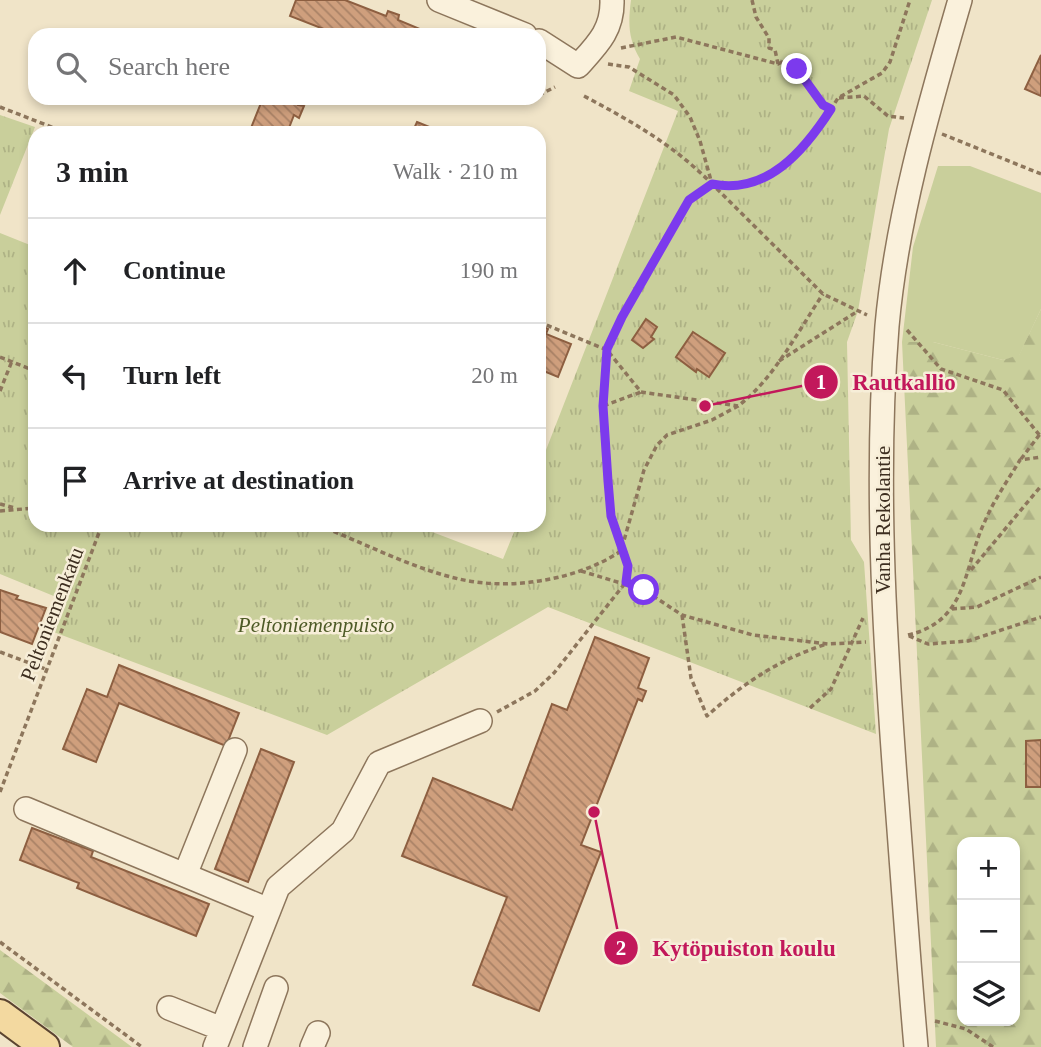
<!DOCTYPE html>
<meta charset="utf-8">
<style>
:root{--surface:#fff;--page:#f6f6f6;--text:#202124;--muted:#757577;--line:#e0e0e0}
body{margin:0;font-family:Georgia,serif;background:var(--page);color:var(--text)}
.controls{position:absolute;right:21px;bottom:21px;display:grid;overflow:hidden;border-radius:14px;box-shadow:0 4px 10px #0003}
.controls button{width:63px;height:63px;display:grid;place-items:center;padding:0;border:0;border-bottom:2px solid var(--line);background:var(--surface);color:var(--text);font:35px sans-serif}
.stop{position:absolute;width:21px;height:21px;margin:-16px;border:5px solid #7c3aed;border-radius:50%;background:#fff}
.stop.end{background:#7c3aed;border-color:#fff;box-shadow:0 2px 7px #0008}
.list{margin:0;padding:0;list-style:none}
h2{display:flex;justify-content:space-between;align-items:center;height:91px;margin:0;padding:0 28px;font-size:30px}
h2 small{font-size:23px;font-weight:400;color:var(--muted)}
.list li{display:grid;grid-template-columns:46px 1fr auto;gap:21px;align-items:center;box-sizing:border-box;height:105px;padding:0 28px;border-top:2px solid var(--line)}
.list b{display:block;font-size:26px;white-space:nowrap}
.list em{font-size:23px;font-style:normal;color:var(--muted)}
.icon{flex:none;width:38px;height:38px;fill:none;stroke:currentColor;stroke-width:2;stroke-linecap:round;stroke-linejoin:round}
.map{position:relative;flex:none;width:1041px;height:1047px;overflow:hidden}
.search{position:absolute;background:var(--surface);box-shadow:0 4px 10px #0003;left:28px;top:28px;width:518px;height:77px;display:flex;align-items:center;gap:18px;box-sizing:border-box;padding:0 24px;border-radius:21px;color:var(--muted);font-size:26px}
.panel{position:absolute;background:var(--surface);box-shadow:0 4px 10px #0003;left:28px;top:126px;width:518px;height:406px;border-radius:21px}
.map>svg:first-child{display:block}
.green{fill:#c9cf9b}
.forest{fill:url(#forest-firs);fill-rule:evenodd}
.park{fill:url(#park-tufts)}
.building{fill:url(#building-back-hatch);stroke:#8d5f41;stroke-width:2}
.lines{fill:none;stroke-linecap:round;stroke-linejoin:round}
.minor-casing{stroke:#8d765c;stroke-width:26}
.major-casing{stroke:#5b4430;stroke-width:32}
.path{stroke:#8d765c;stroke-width:3.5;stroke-dasharray:5 3.5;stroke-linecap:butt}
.minor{stroke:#faf1dc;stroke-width:23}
.major{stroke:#f3d9a0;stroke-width:28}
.route{stroke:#7c3aed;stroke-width:9}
.labels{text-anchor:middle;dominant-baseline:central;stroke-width:5;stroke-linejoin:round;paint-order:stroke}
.street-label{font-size:21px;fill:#3d2e20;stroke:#f7eed8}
.park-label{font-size:21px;font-style:italic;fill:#4d5a26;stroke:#f7eed8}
.leader{fill:none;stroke:#c2185b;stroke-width:2.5}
.callout-dot{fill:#c2185b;stroke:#f7eed8;stroke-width:2.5}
.mark-label{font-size:21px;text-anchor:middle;font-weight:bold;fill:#fff}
.callout-label{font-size:23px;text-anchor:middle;font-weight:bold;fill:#c2185b;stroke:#f7eed8;stroke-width:5;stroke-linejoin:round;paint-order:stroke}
</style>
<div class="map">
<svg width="1041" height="1047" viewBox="0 0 1041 1047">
<defs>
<pattern id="forest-firs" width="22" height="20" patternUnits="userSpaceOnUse" patternTransform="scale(1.75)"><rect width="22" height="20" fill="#c9cf9b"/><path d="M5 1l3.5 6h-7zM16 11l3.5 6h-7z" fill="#aeb285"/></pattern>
<pattern id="park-tufts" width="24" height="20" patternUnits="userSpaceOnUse" patternTransform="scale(1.75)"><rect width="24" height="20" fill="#c9cf9b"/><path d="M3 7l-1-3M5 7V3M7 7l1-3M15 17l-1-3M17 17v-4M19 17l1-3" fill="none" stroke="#aeb285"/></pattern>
<pattern id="building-back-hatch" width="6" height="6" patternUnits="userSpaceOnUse" patternTransform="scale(1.75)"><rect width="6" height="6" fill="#cf9f7d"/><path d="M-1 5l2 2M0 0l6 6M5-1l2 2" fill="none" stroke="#a98266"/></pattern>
</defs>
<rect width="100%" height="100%" fill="#f0e4c8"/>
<path class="green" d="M938 166H970L1041 193V309L1019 356 1003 360 933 342H902L913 247Z"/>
<path class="forest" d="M1041 309V1047H936L902 342H933L1003 360 1019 355ZM962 842H1015V1021H962Z
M0 950 132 1047H73L0 993Z"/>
<path class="park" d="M631 0H932L889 129 858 311 847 342 851 540 864 562 876 734 548 607 327 735 51 631 61 599 0 574V233L35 247V525H414L503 559 517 525H539V468L678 111 629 91 640 59C628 39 628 23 631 0Z
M0 115 35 127 0 215Z"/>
<path class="building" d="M296 0H345L386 16 388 11 399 15 398 20 434 35H339L290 16Z
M1041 55V96L1025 89Z
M263 98H301L298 105 304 106 299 118 294 115 287 133H249Z
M417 122 444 133H412Z
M646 319 657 327 651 337 654 339 643 348 632 340Z
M539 325 548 329 546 334 571 344 558 377 539 369Z
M693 332 725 353 709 377 697 369 696 372 676 357Z
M0 590 18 596 16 599 46 608 32 644 0 632Z
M595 637 649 658 638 688 646 691 642 701 638 699 581 845 601 852 539 1011 473 985 507 897 402 856 433 778 512 810 552 704 567 710Z
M119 665 239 713 226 746 119 703 96 762 63 749 87 689 107 697Z
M1041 740V787H1026V741Z
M261 749 294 762 248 882 215 869Z
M32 828 93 851 91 857 209 904 196 936 77 888 79 883 20 860Z"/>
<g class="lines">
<g class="minor-casing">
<path id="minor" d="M439 0 525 35
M539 41 578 66C597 45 613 30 612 0
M26 809 269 910
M185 875 235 750
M169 1008 222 1029
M215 1047 278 887 343 831 379 763 480 721
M255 1047 276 988
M312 1047 318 1033
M916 1047C908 957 902 867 895 777 884 627 875 477 887 326 897 215 929 107 960 0"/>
</g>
<g class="major-casing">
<path id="major" d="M0 1014 45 1047"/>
</g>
<path class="path" d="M752 0 756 17 769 38V48L775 50 778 64
M621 48 676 37 778 64 782 62C806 72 810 97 831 109
M608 64 629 67 674 95 690 117 700 141 712 184 823 294 867 315
M539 95 555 87
M584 96C631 121 674 145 712 184L742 186 792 161 814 136 838 98 882 73 890 62 910 0
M839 98 864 96 888 116 904 118
M497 101 527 98
M0 107 67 133
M942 134 1041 174
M539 322 607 350 641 392 738 406C774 379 798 331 823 294
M907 330 941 369 1003 390 1041 437
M0 357 35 371
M779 361 858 311
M0 391 12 361
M603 406 607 350 622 317 689 200 712 184
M1021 459 1040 434
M0 504 15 508
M0 511 35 508
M318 525C364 543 411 568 459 579 510 591 578 580 621 551L644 470 657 445 667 435 712 420 738 406
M971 570 1041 486
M581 571 644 590 682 615 753 635 828 644 866 642
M952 609 977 607 1041 577
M682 615 691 678 707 716C742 684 781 658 827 644
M908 635C969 621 963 567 985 521 994 500 1008 480 1020 460L1041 457
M909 636 928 644 968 641 1041 617
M0 652 48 670
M810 708 831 689 863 618
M497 712 535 691 554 673 626 582 628 566 611 516 603 406 641 392
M0 792 102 525
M0 942 142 1047
M935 1021 966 1029 993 1047"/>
<use href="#minor" class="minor"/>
<use href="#major" class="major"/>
</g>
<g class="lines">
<path class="route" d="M644 590 626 582 628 566 611 516 608 481 603 406 607 349 622 317 689 200 712 184C767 195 804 151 831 109L823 105 797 69"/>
</g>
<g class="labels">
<g class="street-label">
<text transform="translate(883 520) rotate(-90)">Vanha Rekolantie</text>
<text transform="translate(52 614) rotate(-69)">Peltoniemenkatu</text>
</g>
<g class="park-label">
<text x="316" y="625">Peltoniemenpuisto</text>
</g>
</g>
<path class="leader" d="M705 406L821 382M594 812L621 948"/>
<g class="callout-dot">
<circle cx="705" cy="406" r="7"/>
<circle cx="594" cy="812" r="7"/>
<circle cx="821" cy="382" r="18"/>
<circle cx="621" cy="948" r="18"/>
</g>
<g class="mark-label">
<text x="821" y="389">1</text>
<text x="621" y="955">2</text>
</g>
<g class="callout-label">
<text x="904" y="390">Rautkallio</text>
<text x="744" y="956">Kytöpuiston koulu</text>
</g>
</svg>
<div class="controls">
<button>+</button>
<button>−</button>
<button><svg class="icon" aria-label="layers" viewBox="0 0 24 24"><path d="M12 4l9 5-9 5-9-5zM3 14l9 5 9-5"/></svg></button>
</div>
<div class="stop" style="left:644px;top:590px"></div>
<div class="stop end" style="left:797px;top:69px"></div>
<div class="search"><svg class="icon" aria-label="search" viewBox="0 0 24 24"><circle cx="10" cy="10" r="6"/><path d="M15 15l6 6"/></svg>Search here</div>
<section class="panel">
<h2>3 min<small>Walk · 210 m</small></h2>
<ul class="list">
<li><svg class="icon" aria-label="ahead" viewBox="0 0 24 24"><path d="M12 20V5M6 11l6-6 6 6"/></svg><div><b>Continue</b></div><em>190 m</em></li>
<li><svg class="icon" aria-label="left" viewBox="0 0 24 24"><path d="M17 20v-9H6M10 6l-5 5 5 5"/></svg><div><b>Turn left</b></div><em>20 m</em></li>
<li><svg class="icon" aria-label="arrive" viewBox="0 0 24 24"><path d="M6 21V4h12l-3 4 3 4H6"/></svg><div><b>Arrive at destination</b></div></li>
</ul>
</section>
</div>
